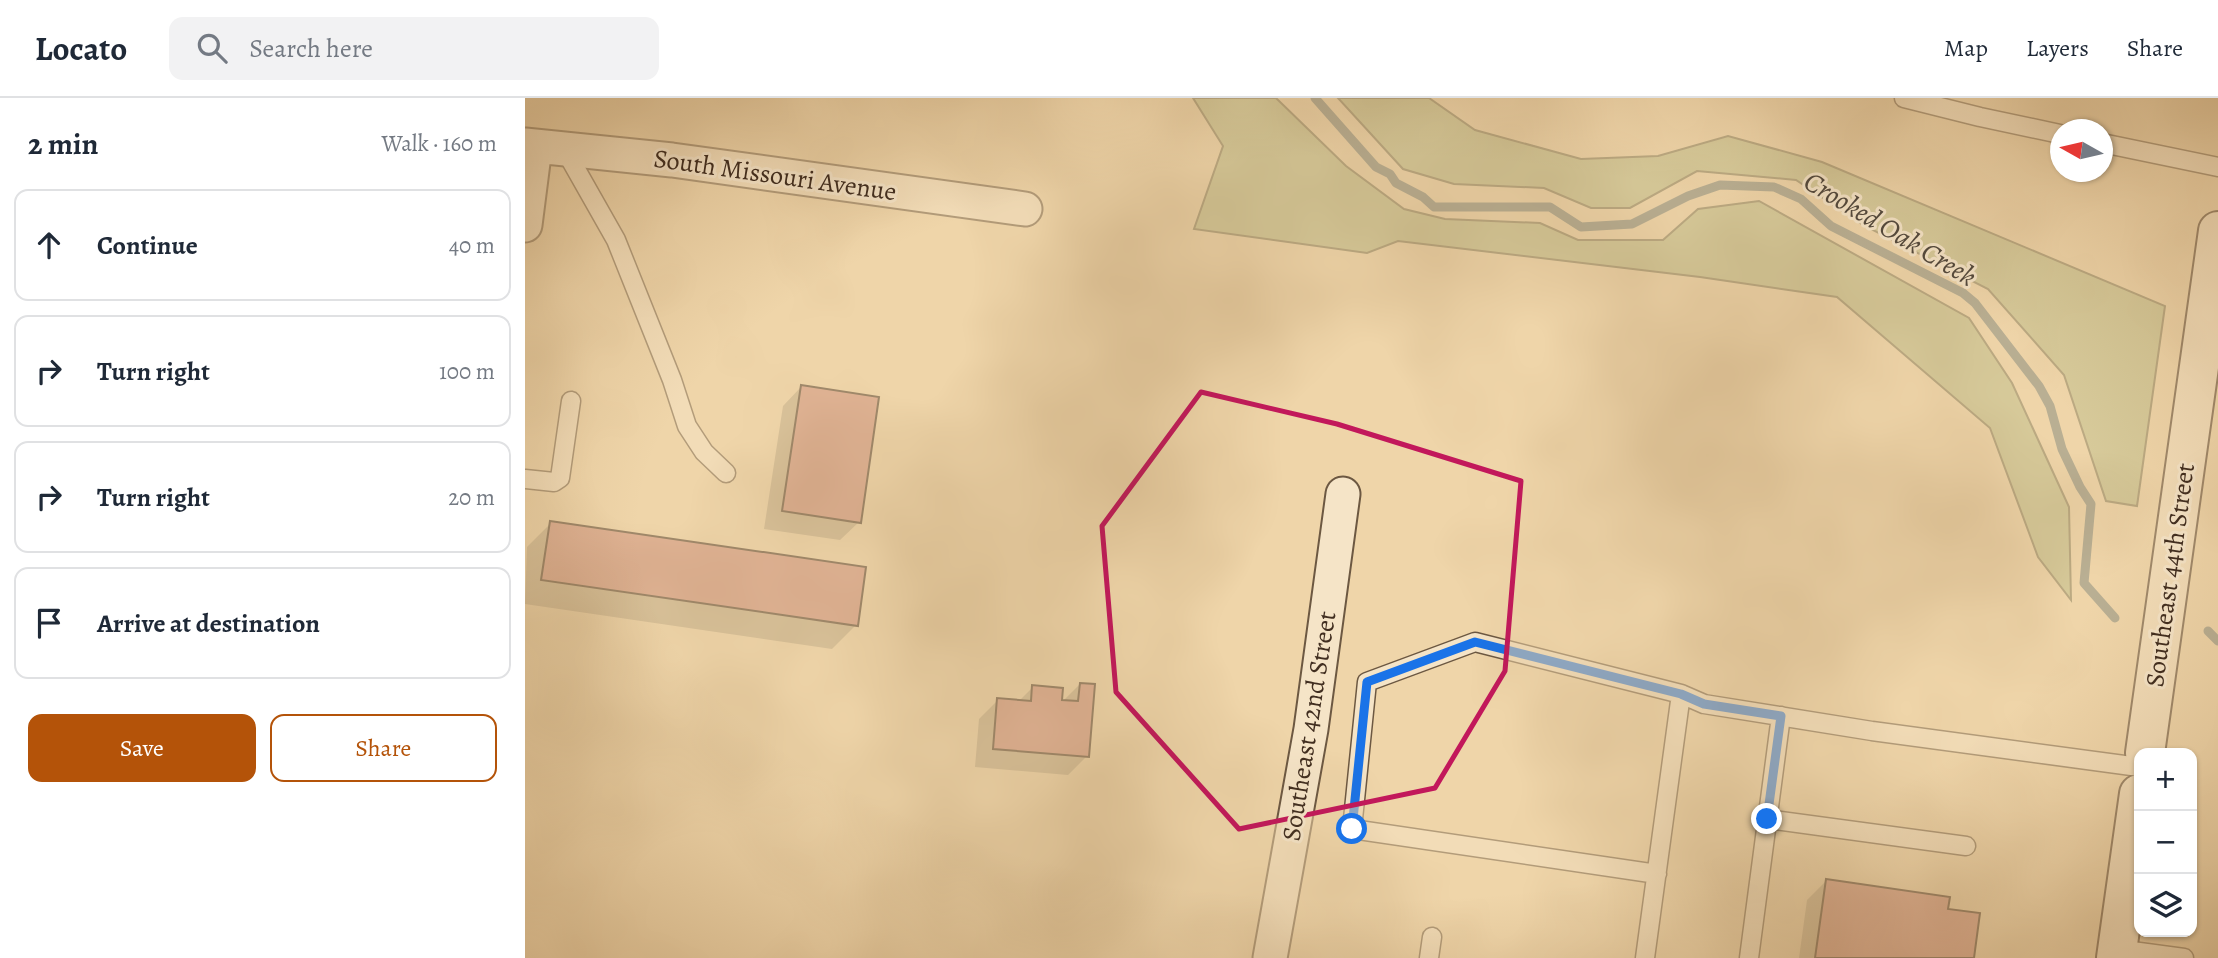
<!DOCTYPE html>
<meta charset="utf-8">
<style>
:root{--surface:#fff;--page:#f2f2f3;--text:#1f2937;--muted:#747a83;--line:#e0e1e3;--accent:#b45309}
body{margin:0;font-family:Alegreya,serif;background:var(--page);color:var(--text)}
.controls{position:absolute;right:21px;bottom:21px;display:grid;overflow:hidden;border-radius:14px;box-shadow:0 2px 5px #0004}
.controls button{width:63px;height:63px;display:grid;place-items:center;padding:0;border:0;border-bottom:2px solid var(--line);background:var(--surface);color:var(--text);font:35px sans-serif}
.compass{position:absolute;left:1525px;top:21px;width:63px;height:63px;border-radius:50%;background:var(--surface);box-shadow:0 2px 5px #0004;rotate:278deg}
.stop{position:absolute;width:21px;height:21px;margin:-16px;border:5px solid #1a73e8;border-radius:50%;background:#fff}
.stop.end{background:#1a73e8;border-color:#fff;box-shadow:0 2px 7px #0008}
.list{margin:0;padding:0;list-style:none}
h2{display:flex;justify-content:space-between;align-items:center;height:91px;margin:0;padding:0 28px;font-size:30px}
h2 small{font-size:23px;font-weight:400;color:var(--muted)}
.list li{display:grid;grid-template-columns:46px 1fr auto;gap:21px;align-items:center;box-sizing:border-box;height:112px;margin:0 14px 14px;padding:0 14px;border:2px solid var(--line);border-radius:14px}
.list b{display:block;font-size:26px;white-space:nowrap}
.list em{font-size:23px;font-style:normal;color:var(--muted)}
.actions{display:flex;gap:14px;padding:21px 28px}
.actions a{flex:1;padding:16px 0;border:2px solid var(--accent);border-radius:14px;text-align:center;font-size:24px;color:var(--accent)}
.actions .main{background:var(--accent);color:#fff}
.icon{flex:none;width:38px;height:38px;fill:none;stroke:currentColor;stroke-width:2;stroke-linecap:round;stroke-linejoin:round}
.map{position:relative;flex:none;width:1693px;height:860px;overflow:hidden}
header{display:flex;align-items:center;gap:42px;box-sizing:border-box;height:98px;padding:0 35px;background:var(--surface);border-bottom:2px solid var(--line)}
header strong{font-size:33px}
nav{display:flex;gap:38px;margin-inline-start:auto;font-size:24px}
.search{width:490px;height:63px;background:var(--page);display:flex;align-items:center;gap:18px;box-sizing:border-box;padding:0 24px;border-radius:14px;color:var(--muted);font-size:26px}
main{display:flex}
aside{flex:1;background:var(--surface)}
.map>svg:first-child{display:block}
.green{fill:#babd87;stroke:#7e7654;stroke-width:2}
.shadow{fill:#0003}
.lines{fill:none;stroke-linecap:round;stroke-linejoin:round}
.stream{stroke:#788078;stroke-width:9}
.building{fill:#cf8a7b;stroke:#412e20;stroke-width:2}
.lane-casing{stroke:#6c5842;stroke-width:21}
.street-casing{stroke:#6c5842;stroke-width:37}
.secondary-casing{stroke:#412e20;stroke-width:42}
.lane{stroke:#f5e4c7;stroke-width:18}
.street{stroke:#f5e4c7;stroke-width:33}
.secondary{stroke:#f5e4c7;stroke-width:38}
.route{stroke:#1a73e8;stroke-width:9}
.marked{fill:none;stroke:#c2185b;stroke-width:5;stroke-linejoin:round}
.labels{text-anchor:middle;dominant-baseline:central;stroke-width:6;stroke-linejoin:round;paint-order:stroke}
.street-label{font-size:26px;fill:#412e20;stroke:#f5e4c7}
.water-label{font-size:28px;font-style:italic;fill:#53493d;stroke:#f5e4c7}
</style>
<header>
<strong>Locato</strong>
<div class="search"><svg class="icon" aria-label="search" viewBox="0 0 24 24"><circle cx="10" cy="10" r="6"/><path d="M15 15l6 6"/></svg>Search here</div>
<nav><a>Map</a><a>Layers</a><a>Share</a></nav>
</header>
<main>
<aside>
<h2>2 min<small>Walk · 160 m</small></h2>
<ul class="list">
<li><svg class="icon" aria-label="ahead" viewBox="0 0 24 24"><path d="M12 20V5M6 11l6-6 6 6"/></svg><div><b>Continue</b></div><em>40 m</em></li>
<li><svg class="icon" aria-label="right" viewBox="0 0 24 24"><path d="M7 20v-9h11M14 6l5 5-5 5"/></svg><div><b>Turn right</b></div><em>100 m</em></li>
<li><svg class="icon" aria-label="right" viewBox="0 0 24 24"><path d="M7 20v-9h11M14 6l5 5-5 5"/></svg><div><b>Turn right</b></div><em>20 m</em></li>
<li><svg class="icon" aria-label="arrive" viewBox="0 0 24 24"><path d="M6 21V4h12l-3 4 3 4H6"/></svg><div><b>Arrive at destination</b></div></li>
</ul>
<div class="actions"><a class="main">Save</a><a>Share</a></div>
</aside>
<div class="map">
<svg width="1693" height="860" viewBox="0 0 1693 860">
<rect width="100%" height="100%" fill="#efd5a9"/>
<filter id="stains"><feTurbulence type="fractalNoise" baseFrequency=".00286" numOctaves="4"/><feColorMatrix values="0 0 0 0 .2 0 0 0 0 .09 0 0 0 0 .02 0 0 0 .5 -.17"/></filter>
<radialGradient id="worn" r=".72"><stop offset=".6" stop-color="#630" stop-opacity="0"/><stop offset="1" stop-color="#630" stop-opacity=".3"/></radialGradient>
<path class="green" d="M668 0H751L821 68 879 111 920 121 1015 125 1053 142H1138L1173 111 1234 103 1444 220 1487 285 1544 409 1546 502 1513 459 1465 330 1312 199 1175 179 873 143 842 155 669 131 698 48Z
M813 0H904L950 32 1056 61 1133 58 1203 38 1297 64 1640 208 1612 408 1581 403 1539 277 1463 191 1338 127 1271 82 1172 73 1105 110H1066L1019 90 929 86 878 71Z"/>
<path class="shadow" d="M276 289 334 424 315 442 239 431 258 308Z
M26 425 331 527 307 551 0 506 2 449Z
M555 586 562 658 543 677 450 669 454 621 473 602 493 604 508 589 538 603Z
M1301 783 1421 812 1447 860H1274L1282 802Z"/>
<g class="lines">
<path class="stream" d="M790 0 851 69 865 76 871 85 898 99 909 109H1025L1056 129 1107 126 1163 98 1195 87 1249 89 1276 101 1306 128 1438 195 1450 205 1514 288 1525 308 1537 351 1555 389 1566 406 1559 485 1590 520
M1683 533 1693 543"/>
</g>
<path class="building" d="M276 287 354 299 336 425 257 413Z
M25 423 341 469 333 528 16 482Z
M555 585 570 586 564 659 468 651 472 600 506 603 507 587 538 590 537 602 553 603Z
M1301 781 1425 799 1423 811 1455 815 1449 860H1290Z"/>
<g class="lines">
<g class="lane-casing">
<path id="lane" d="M1379 0 1455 19 1535 36
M1577 45 1693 69
M40 52 91 142 147 282 162 328 179 354 201 375
M0 381 29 384 35 380 46 303
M1242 721 1441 748
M1132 776 827 731 842 584 950 544 1156 596 1179 606 1347 633 1614 669
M1592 851 1659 860
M904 860 907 839
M1120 860 1156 596
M1224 860 1256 618"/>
</g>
<g class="street-casing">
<path id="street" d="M0 47 147 62 500 111
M0 127 10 49
M745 860 786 631 818 396"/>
</g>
<g class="secondary-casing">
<path id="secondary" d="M1620 655 1693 133
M1591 860 1614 696"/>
</g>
<use href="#lane" class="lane"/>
<use href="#street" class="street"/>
<use href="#secondary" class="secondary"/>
</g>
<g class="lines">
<path class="route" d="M827 731 842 584 950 544 1156 596 1179 606 1256 618 1242 721"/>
</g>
<path d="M0 0H1693V860H0ZM676 294 812 326 996 383 980 573 910 690 714 731 591 594 577 428Z" fill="#efd5a9" fill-opacity=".55" fill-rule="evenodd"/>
<path class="marked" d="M676 294 812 326 996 383 980 573 910 690 714 731 591 594 577 428Z"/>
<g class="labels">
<g class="street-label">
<text transform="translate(250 77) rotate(8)">South Missouri Avenue</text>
<text transform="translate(1645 477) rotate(-82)">Southeast 44th Street</text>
<text transform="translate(784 628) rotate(-81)">Southeast 42nd Street</text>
</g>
<g class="water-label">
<text transform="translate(1365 131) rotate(31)">Crooked Oak Creek</text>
</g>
</g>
<rect width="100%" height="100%" filter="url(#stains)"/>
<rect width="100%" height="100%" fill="url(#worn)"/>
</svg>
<div class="controls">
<button>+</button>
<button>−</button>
<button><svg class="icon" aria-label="layers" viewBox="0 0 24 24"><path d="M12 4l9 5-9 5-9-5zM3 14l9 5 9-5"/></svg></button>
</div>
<svg class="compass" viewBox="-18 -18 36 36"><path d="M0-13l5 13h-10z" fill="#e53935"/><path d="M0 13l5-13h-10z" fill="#747a83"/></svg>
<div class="stop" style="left:827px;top:731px"></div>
<div class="stop end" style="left:1242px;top:721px"></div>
</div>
</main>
